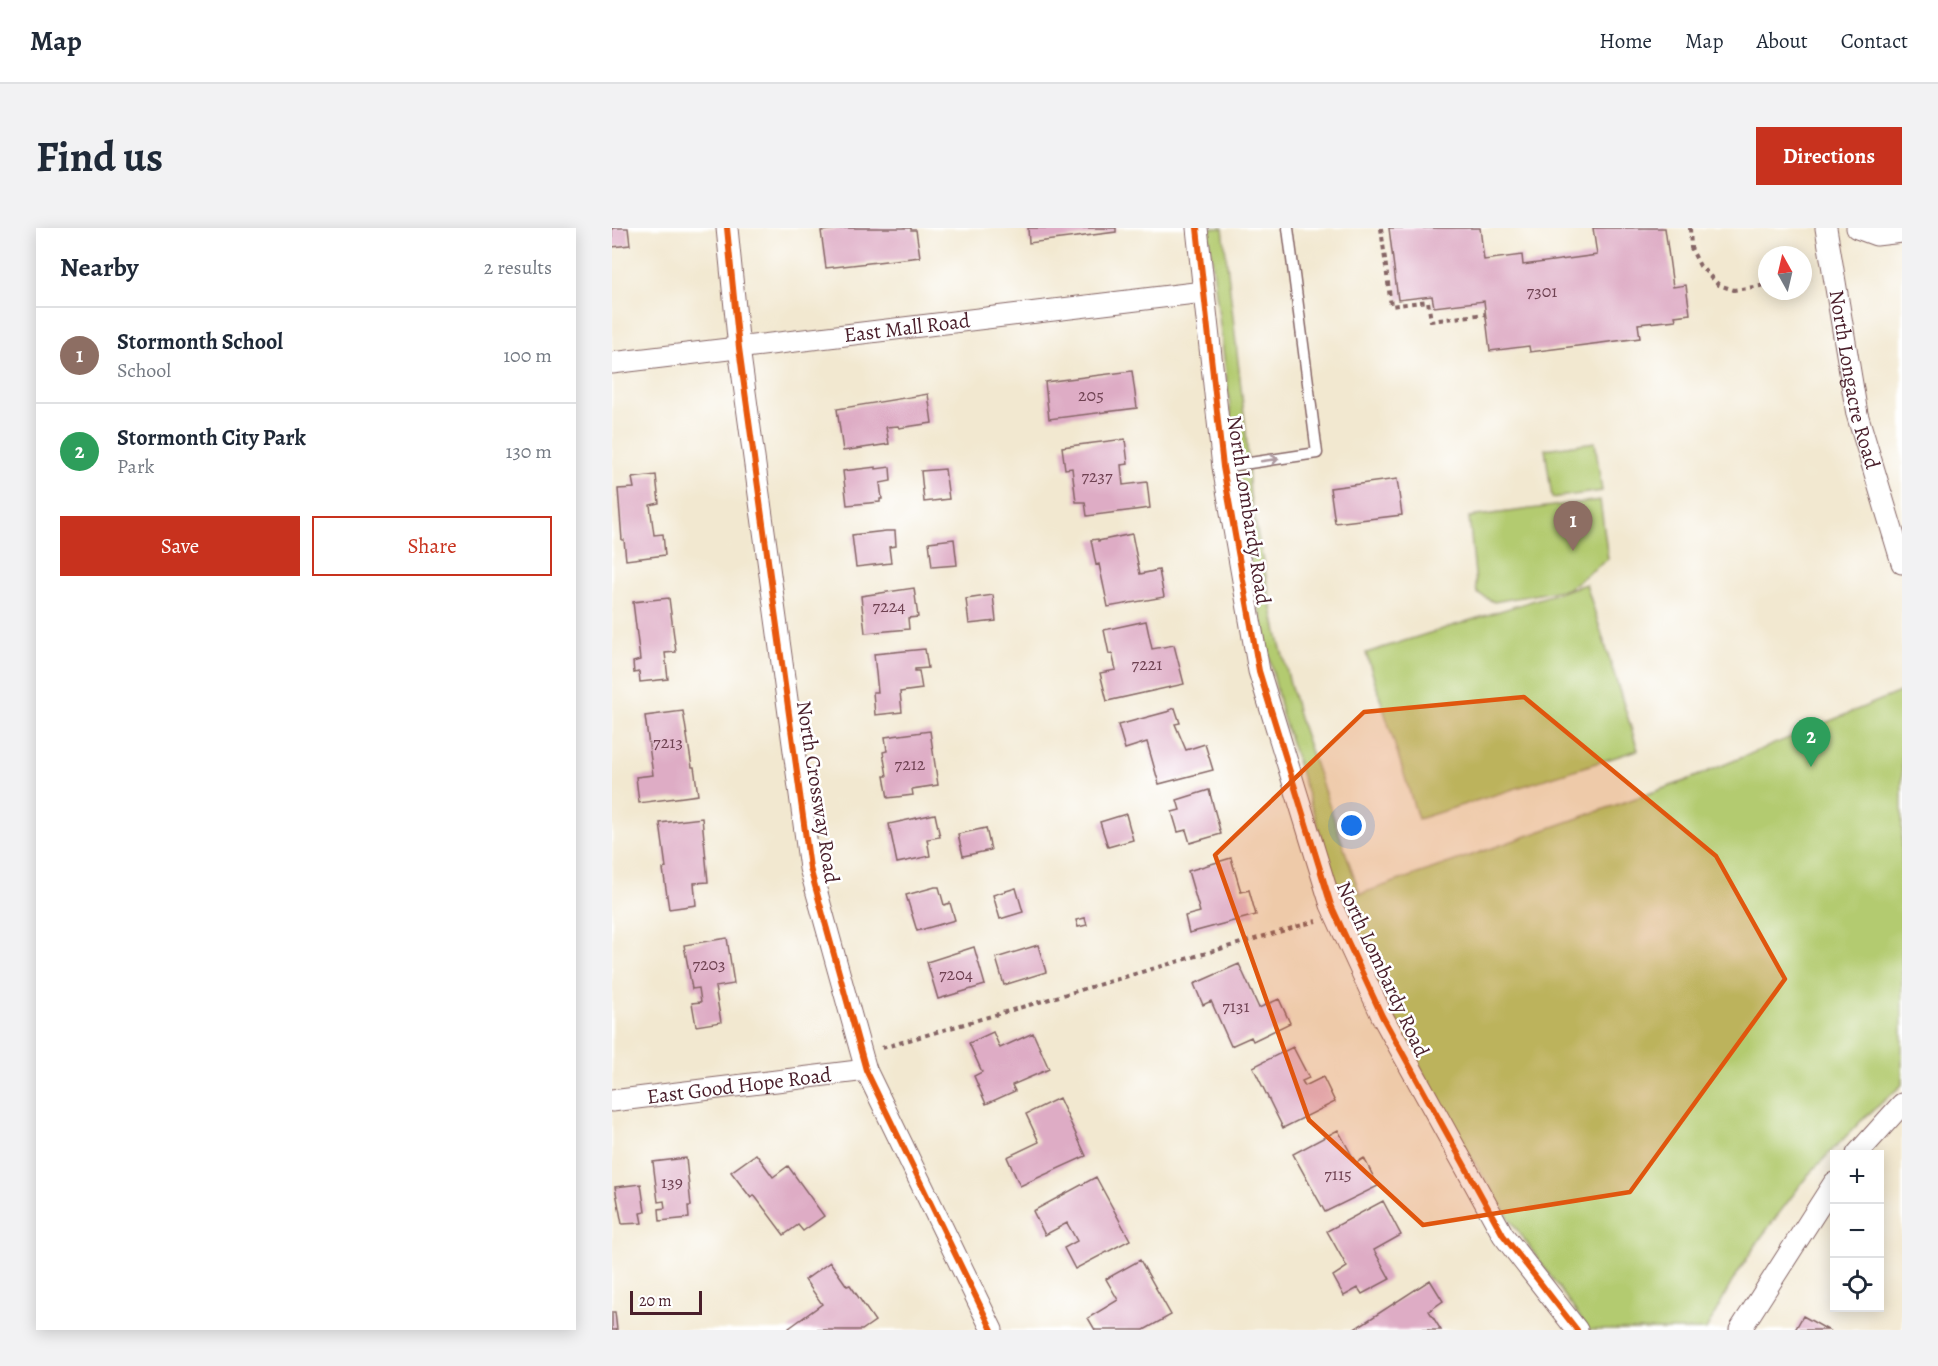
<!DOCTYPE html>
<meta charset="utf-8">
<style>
:root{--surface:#fff;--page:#f2f2f3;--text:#1f2937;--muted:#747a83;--line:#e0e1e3;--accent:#c8321e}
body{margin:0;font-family:Alegreya,serif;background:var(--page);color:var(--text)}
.controls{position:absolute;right:18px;bottom:18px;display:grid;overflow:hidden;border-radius:0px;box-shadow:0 3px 15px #0003}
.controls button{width:54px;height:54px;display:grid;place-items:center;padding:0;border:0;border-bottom:2px solid var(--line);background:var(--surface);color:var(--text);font:30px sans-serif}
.compass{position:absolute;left:1146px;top:18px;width:54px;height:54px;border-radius:50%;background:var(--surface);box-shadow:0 3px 15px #0003;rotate:352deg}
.scale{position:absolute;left:18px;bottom:15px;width:72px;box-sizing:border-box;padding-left:6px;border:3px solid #4a1f2b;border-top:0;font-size:16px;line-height:21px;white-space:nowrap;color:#4a1f2b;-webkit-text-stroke:4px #fff;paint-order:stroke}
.you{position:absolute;left:740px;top:598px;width:21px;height:21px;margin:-15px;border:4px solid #fff;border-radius:50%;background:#1a73e8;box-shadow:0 0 0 9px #1a73e833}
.badge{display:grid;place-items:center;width:39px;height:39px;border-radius:50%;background:var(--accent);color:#fff;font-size:20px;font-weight:700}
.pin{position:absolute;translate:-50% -50px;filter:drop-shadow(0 2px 3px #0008)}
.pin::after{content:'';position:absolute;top:32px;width:21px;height:18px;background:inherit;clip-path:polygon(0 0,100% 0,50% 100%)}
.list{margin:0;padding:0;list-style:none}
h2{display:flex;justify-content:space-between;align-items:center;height:78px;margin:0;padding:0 24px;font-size:26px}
h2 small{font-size:20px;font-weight:400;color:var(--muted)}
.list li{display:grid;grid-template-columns:39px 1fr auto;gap:18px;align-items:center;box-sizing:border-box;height:96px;padding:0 24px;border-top:2px solid var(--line)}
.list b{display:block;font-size:22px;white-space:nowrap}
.list p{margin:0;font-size:20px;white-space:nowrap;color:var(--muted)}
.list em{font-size:20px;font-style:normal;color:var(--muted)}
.actions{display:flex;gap:12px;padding:18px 24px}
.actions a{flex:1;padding:14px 0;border:2px solid var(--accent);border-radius:0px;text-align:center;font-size:21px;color:var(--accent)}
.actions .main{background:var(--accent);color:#fff}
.icon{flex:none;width:33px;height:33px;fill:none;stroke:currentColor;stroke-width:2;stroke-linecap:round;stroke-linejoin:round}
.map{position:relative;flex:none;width:1290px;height:1102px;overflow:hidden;border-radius:0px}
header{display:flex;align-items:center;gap:36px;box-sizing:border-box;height:84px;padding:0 30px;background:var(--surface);border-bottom:2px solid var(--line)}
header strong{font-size:28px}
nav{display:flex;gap:33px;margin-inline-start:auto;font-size:21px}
.intro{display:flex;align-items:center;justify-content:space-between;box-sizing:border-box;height:144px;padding:0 36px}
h1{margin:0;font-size:42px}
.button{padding:15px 27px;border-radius:0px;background:var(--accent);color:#fff;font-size:21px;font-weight:700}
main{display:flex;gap:36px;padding:0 36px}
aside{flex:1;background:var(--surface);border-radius:0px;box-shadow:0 3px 15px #0003}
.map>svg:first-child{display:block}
.green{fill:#b3cb70;stroke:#7e754e;stroke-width:1.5}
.building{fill:#deacc5}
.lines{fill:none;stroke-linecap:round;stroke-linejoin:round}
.service-casing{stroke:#856565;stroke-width:13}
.minor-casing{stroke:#856565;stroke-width:23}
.path{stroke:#856565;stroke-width:4;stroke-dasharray:4.5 4.5;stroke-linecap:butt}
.service{stroke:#fff;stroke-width:10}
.minor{stroke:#fff;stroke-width:21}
.cycleway-casing{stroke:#fff;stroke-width:10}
.cycleway{stroke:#e8590c;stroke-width:6}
.oneway{stroke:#ae9aa0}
.marked{fill:#e0560e;fill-opacity:0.2;stroke:#e0560e;stroke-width:4.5;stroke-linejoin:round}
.labels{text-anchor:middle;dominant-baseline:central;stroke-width:5;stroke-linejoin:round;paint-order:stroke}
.number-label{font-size:18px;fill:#6f4252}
.street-label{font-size:21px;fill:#4a1f2b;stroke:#fff}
</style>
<header>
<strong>Map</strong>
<nav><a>Home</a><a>Map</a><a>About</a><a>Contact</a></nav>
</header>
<div class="intro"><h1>Find us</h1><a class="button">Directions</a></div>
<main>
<aside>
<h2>Nearby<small>2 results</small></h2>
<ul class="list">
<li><span class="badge" style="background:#8d6e63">1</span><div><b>Stormonth School</b><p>School</p></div><em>100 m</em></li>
<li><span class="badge" style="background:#2e9e5b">2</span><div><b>Stormonth City Park</b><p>Park</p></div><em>130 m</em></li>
</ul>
<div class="actions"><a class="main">Save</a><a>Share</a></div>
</aside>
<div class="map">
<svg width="1290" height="1102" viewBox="0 0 1290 1102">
<rect width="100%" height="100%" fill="#fff"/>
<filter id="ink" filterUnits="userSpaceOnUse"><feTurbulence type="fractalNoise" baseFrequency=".0167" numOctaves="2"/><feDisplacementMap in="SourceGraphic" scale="12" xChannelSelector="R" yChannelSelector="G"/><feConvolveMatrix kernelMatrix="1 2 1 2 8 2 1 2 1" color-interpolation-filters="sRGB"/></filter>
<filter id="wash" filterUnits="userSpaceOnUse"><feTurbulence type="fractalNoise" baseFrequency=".008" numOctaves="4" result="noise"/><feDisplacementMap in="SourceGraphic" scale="24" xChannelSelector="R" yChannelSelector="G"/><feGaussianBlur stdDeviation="1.35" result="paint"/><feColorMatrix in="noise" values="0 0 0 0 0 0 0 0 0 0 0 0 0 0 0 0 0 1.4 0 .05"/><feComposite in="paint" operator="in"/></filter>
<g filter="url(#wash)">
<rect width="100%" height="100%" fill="#f2e8d0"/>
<path class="green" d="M596 0H611L634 204 638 268 665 405 687 490 748 666 1073 553 1290 463V857L1250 892 1196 947 1147 1012 1120 1054 1094 1102H977L899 993 844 905 815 853 764 754 722 649 670 486 642 358 631 283Z
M983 214 990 263 940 270 933 221Z
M988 272 996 331 955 361 882 374 865 365 857 289Z
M974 356 1026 522 806 591 754 425Z"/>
<g id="blocks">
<path class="building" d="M0 0H16L18 17 0 19Z
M234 0H299V2H304L308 29 214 40 209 3Z
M416 0H504V4L417 15Z
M777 0H868L872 32 910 27 911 37 985 27 981 0H1053L1061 59 1074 57 1078 86 1063 88 1064 92 1026 96 1028 110 918 124 917 118 878 123 872 73 822 79 820 68 786 72Z
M520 143 525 180 437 191 433 154Z
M316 166 320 195 287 200 286 198 274 199 277 216 231 223 225 181Z
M513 211 516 236 509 237 511 257 535 254 538 280 475 288 473 274H464L460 240 453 241 450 219Z
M264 239V241L278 239 279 253 268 255 270 271H268V274L235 277 231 243Z
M333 241 337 271 312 274 309 243Z
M44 247 47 275 38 277 42 307 51 306 53 327 14 332 12 312H10L6 261 22 260 20 250Z
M785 251 790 287 723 295 718 260Z
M274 303H283L284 318 277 319 279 335 244 339 240 307Z
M520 306 528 346 547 342 552 369 496 379 487 336 484 337 479 312 486 311V313Z
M342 311 345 337 320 339 317 314Z
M302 360 306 389 296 390 297 401 253 405 249 368Z
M381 367 384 393 357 396 354 371Z
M57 370 64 424 53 425 56 451 28 454 27 444 22 445 21 434 28 432 21 374Z
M534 393 540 421 562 417 572 456 495 473 488 445 504 442 500 425 497 426 492 402Z
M313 421 316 440 303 441V443H307L310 461 288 464 290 484 263 487 261 464H266L262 426Z
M563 480 568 495 563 496 574 522 593 516 601 542 547 556 535 514 513 521 506 497 558 483 557 482Z
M71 483 80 539H82L86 567 27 575 24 549 41 547 33 488Z
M318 503 326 557 300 561 301 567 276 570 272 548H275L271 524 275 523 273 509Z
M597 562 609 606 578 615 574 602 566 604 560 584 568 582 565 572Z
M323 586 328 609 315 611 318 628 285 635 277 596Z
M514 586 521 612 496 619 488 594Z
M90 590 96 654 82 655 84 677 57 681 51 641 54 640 48 595Z
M374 600 379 622 351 628 346 606Z
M619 630 629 664 637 662 644 687 577 705 573 688 588 684 576 643Z
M323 659H327L332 677 338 675 343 692 305 703 294 667Z
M404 660 411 684 388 691 381 667Z
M473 690 475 697 466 699 464 692Z
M115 710 122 756 103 759 109 794 84 798 80 775 89 774 87 760 80 761 72 717Z
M426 717 434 744 392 757 384 730Z
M362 719 373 757 326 771 315 734Z
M627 736 647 780 667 771 678 795 641 813 639 809 619 818 599 773 591 777 582 756Z
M381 804 388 820 421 805 437 841 400 857 403 863 374 876 362 848 370 844 357 815Z
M681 819 697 850 690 853 693 858 711 849 723 874 671 900 641 839Z
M447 870 474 928 408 958 395 929 427 914 414 886Z
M726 902 744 935 752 930 766 958 713 984 681 926Z
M144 926 161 949 176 938 212 988 191 1003 186 997 172 1007 142 967 139 970 119 944Z
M74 930 79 978H76L77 990 48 993 47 981 53 980 52 973 46 974 41 934Z
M484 949 518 1012 463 1041 452 1020 465 1013 455 995 433 1007 421 983Z
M29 956 33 984 28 985 30 995 10 996 3 959Z
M771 973 789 1007 762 1022 778 1051 750 1066 746 1060 732 1068 721 1048 735 1039 715 1003Z
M528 1032 559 1087 532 1102H483L476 1090 506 1072 494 1051Z
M218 1034 235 1058 238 1057 263 1093 250 1102H179L177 1100 210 1076 193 1052Z
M818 1052 831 1073 817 1083 829 1102H741Z
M0 1084H3L5 1102H0Z
M1191 1088 1216 1102H1183Z"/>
</g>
</g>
<g filter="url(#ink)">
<use href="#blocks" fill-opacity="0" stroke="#856565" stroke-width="1.5"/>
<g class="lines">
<g class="service-casing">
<path id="service" d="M611 239 705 225 676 0"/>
</g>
<g class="minor-casing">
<g id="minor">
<path d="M115 0 127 120 198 640 254 842 380 1102"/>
<path d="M585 0 611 239 647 443 719 677 770 788 891 1007 965 1102"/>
<path id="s1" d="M1214 0 1245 186 1290 335"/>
<path d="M1245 0 1264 7 1290 4"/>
<path id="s2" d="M0 135 591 64"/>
<path id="s3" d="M0 873 254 842"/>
<path d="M1245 926 1290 876"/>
<path d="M1128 1102 1222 955"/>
</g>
</g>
<path class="path" d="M769 0 779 78 816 73 819 93 873 86
M1078 0 1079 20 1088 38 1107 57 1122 62 1155 57
M1191 52 1200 51
M270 820 704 693"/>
<use href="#service" class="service"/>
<use href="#minor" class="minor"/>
<g class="cycleway-casing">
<path id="cycleway" d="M115 0 127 120 198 640 254 842 380 1102
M585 0 611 239 647 443 719 677 770 788 891 1007 965 1102"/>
</g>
<use href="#cycleway" class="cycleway"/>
</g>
<defs><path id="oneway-shaft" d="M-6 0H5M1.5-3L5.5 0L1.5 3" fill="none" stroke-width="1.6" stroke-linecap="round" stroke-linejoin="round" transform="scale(1.5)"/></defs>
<use class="oneway" href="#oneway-shaft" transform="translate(658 232) rotate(-8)"/>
</g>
<path class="marked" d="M912 469 1104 628 1173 751 1018 964 811 997 697 892 603 627 752 484Z"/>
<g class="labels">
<g class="number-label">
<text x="930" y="63">7301</text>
<text x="479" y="167">205</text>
<text x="485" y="248">7237</text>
<text x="277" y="378">7224</text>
<text x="535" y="436">7221</text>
<text x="56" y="514">7213</text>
<text x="298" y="536">7212</text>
<text x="97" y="736">7203</text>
<text x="344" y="746">7204</text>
<text x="624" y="778">7131</text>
<text x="726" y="946">7115</text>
<text x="60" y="954">139</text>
</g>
<g class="street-label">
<text stroke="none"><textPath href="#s2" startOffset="297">East Mall Road</textPath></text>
<text stroke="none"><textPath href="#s1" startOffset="154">North Longacre Road</textPath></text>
<text transform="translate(637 282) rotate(81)">North Lombardy Road</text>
<text transform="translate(206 564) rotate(81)">North Crossway Road</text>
<text transform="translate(771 741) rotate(65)">North Lombardy Road</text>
<text stroke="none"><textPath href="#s3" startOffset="128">East Good Hope Road</textPath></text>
</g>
</g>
</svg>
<div class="controls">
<button>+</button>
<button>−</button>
<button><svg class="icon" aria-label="locate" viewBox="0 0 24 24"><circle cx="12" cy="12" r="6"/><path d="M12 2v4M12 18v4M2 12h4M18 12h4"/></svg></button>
</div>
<svg class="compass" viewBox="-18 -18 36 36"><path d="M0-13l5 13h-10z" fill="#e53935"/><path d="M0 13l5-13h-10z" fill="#747a83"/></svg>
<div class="scale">20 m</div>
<div class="you"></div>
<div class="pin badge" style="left:961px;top:323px;background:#8d6e63">1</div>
<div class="pin badge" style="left:1199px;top:539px;background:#2e9e5b">2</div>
</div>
</main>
